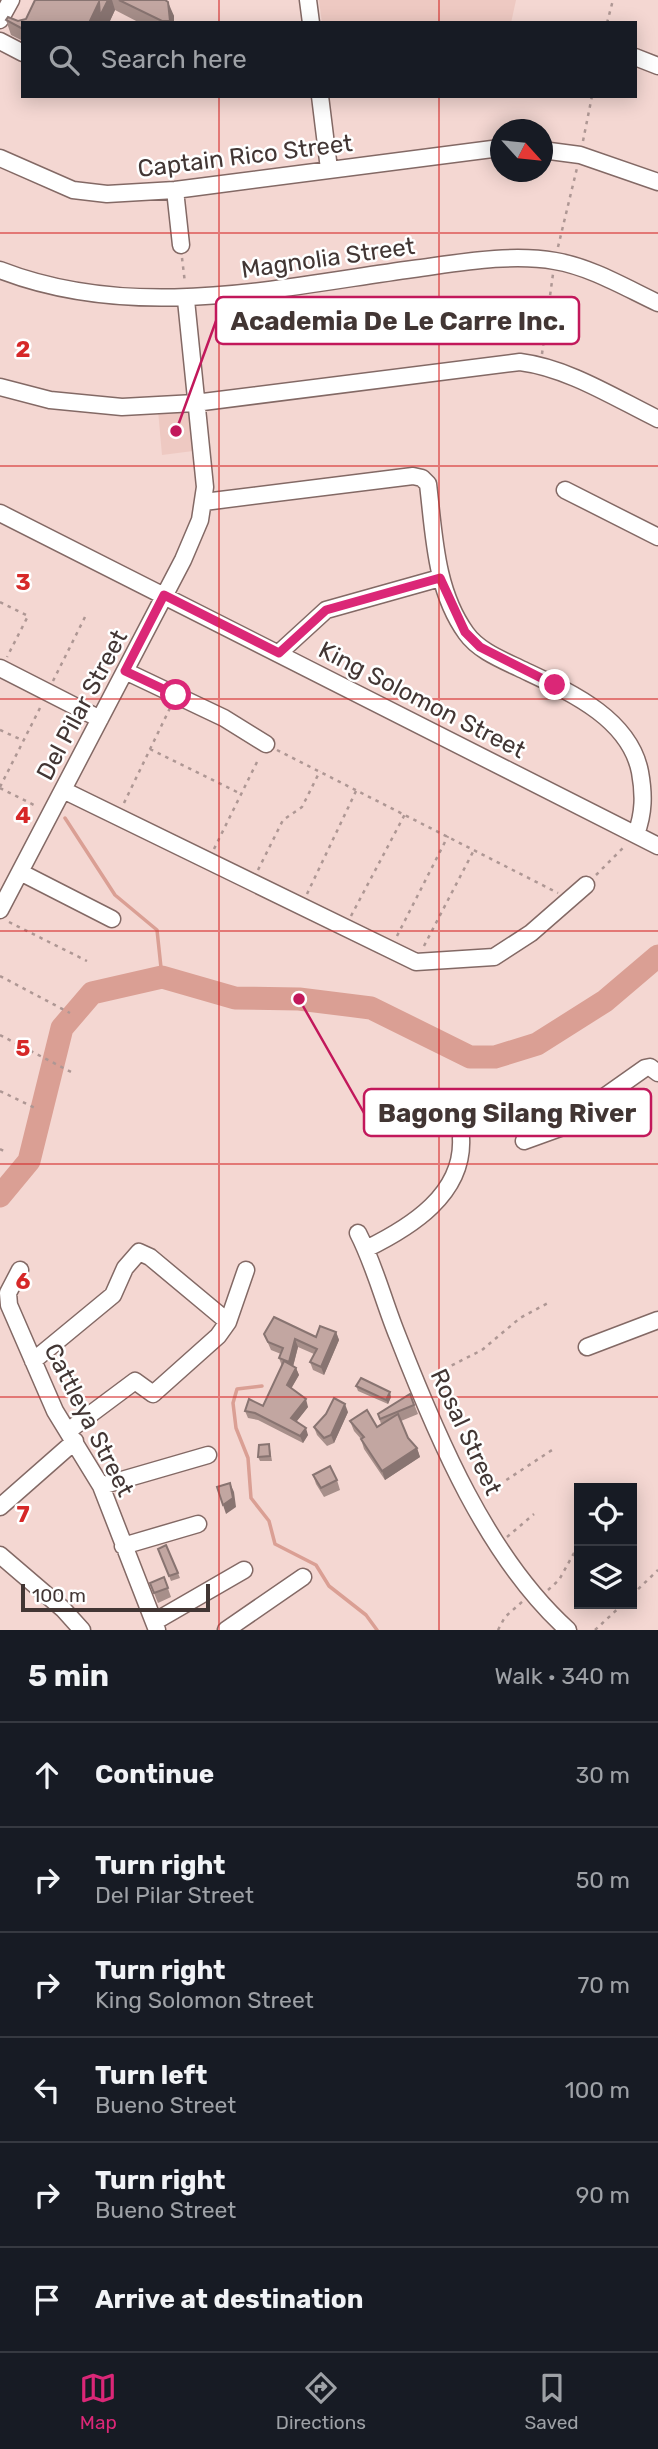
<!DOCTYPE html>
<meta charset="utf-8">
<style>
:root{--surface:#171b24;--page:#20242c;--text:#f1f3f6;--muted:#9ea1a6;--line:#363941;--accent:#db2777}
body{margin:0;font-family:Rubik,sans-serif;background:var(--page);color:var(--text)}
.controls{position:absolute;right:21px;bottom:21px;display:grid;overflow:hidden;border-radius:0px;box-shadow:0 4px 18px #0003}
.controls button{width:63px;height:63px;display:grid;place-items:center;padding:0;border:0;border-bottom:2px solid var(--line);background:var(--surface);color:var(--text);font:35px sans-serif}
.compass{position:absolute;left:490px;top:119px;width:63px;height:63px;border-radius:50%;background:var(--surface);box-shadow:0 4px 18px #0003;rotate:117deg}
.scale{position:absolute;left:21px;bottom:18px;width:189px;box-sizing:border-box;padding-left:7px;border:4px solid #423634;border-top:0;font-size:19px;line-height:24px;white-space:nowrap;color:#423634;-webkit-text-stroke:5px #fff;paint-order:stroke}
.stop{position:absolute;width:21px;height:21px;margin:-16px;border:5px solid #db2777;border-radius:50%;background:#fff}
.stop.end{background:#db2777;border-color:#fff;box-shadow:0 2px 7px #0008}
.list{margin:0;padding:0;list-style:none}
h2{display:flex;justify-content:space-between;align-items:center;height:91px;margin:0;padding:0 28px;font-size:30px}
h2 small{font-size:23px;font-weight:400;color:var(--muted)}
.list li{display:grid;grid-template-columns:46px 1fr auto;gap:21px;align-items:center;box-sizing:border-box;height:105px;padding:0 28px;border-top:2px solid var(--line)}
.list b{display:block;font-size:26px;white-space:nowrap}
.list p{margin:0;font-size:23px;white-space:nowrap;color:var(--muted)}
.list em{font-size:23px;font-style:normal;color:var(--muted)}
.icon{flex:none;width:38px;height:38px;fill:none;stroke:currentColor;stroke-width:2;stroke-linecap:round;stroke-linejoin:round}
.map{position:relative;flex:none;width:658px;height:1630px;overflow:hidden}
.search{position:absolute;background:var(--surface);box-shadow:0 4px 18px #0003;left:21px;right:21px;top:21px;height:77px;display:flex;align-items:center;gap:18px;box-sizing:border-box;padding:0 24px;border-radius:0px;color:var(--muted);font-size:26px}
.sheet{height:721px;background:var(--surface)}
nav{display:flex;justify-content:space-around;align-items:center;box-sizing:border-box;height:98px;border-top:2px solid var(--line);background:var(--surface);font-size:19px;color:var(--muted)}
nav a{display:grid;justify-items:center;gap:4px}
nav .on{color:var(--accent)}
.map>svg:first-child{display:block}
.built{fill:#eec9c2}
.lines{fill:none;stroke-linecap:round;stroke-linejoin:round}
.stream{stroke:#da9f94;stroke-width:3.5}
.river{stroke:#da9f94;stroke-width:23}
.minor-casing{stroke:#836965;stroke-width:19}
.path{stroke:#ae9794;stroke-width:2.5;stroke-dasharray:3.5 5;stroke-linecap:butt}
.minor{stroke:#fff;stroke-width:16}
.wall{fill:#a78f8a}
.shaded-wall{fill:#887471}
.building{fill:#c2a6a1;stroke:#887471;stroke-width:2}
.route{stroke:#db2777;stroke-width:9}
.grid{fill:none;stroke:#d62828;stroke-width:2;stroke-opacity:0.55}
.labels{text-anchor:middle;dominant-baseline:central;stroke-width:5;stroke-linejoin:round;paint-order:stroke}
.street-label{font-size:24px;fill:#423634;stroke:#fff}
.grid-label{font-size:23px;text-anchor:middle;font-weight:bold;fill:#d62828;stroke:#fff;stroke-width:5;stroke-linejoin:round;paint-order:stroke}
.leader{fill:none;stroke:#c2185b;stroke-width:2.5}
.callout-dot{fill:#c2185b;stroke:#fff;stroke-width:2.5}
.callout{fill:#fff;stroke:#c2185b;stroke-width:2.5}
.callout-label{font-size:26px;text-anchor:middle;font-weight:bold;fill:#423634}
</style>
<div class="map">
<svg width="658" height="1630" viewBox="0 0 658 1630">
<rect width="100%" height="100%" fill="#f4d7d2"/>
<path class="built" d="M319 0H516L511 23H322Z
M189 407 193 451 162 455 158 410Z"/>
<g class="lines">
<path class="stream" d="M65 818 115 895 157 930 162 977
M262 1386 237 1389 233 1403 236 1428 248 1458 251 1498 269 1521 275 1544 316 1565 329 1586 366 1615 377 1630"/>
<path class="river" d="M0 1196 29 1161 62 1028 92 993 162 977 235 998 299 999 371 1008 470 1057H495L537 1044 605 1001 658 956"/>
<g class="minor-casing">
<path id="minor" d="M308 0 311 23
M0 20 11 0
M0 41 23 53
M635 57 658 66
M320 96 329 169
M542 150 580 155 658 182
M0 158 73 190 107 194 175 190 500 148
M175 190 181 245
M0 270C134 322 275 288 413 269 458 263 510 253 555 261 591 267 626 288 658 303
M0 387 50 400 122 407 195 403 520 362C568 368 615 398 658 419
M565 490 658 537
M204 502 413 476 422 478 428 484C434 533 435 590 466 633 478 650 500 659 519 668 565 690 629 716 640 772 644 794 644 813 636 834
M0 513 658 846
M279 653 326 610 440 578
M0 668 100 719
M125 671 224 718 266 744
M63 790 416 962 494 957 531 933 586 885
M20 872 112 919
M0 910 183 560 200 520 205 487 186 300
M524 1141 560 1128 645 1068 650 1067 658 1073
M358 1233C375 1266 384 1303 398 1337 437 1437 487 1557 568 1630
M366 1249C411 1227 464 1194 461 1138
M20 1270 8 1293 9 1305 55 1411 101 1486 157 1630
M587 1347 658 1320
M33 1361 113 1295 125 1268 139 1252 150 1257 228 1322
M68 1431 135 1381 153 1394 218 1336 228 1322 246 1270
M101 1486 208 1455
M0 1507 75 1441
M123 1546 198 1524
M0 1555 63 1609 82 1630
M154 1622 244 1570
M226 1630 303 1577"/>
</g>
<path class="path" d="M607 23 613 0
M583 141 592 96
M558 247 577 168
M182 258 185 283
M542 354 553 274
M0 602 28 616 7 657
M53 681 85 617
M0 730 22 740
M150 749 241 794
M277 750 558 893
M0 787 41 706
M0 788 38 807
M124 803 170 708
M214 849 259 758
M258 870 283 820 302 807 320 771
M596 875 626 845
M307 894 357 789
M351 916 405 814
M9 922 87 961
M397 936 448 836
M424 946 474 850
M0 976 70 1013
M0 1035 73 1073
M0 1091 37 1109
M0 1149 4 1151
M429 1377 482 1350 520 1318 550 1302
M611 1488 614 1483
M485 1494 552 1450
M507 1537 534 1514
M548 1590 559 1580 579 1544
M632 1595 658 1570
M498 1630 505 1617 523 1601
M595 1630 623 1604"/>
<use href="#minor" class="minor"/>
</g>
<path class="wall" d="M35 0H165L174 16V23H140L115 10 109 23H102V22V23H23V41L11 35 6 20 18 21 26 19Z
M336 1332 339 1340 324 1375 313 1370 310 1362 314 1354 298 1347 293 1367 296 1368 299 1375 291 1389 308 1407 296 1422 308 1435 303 1443 258 1420 248 1418 245 1411 263 1406 282 1366 279 1358 281 1354 271 1350 264 1334 316 1337Z
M356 1386 391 1397 388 1404 358 1391Z
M410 1394 418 1414 401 1421 408 1438 417 1448 420 1457 385 1480 364 1449 361 1439 354 1431 350 1421 377 1427 381 1424 378 1414Z
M348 1412 334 1443 327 1446 317 1435 314 1427 326 1414Z
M270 1449 272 1461H260L258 1457Z
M313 1475 337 1480 340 1490 324 1497 316 1484Z
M158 1549 178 1573 180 1578 171 1581Z
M164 1577 171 1597 158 1603 150 1583Z"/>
<path class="shaded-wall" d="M108 0H112L115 10 109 23H102V22V23H89L99 2Z
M168 2 174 16V23H171L170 21Z
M336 1332 339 1340 324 1375 321 1367Z
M295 1339 298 1347 292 1370 289 1362Z
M296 1368 299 1375 289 1392 287 1385Z
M390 1392 391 1397 388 1404 386 1400Z
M306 1399 308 1407 293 1426 291 1418Z
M345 1404 348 1412 334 1443 331 1435Z
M306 1428 308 1435 303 1443 300 1436Z
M417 1448 420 1457 385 1480 382 1471Z
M230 1483 234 1492 236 1507 226 1514 223 1505Z"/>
<path class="building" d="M35 0H108L100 16 99 2 89 23H23V29L6 20 8 17 18 21 26 19Z
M119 0H165L168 2 170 21H162Z
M274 1317 316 1337 320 1326 336 1332 321 1367 310 1362 317 1349 295 1339 289 1362 279 1358 283 1348 268 1342 264 1334Z
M284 1361 296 1368 287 1385 306 1399 291 1418 306 1428 300 1436 255 1413 245 1411 249 1399 263 1406Z
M361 1378 390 1392 386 1400 356 1386Z
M410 1394 414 1405 380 1419 378 1414Z
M334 1398 345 1404 331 1435 324 1438 314 1427 326 1414Z
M367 1410 377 1427 398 1414 408 1438 417 1448 382 1471 361 1439 364 1437 350 1421Z
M269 1444 270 1456 258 1457 259 1445Z
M330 1466 337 1480 321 1488 313 1475Z
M230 1483 233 1498 223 1505 217 1487Z
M166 1545 178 1573 169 1576 158 1549Z
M164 1577 168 1588 154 1593 150 1583Z"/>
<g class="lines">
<path class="route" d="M176 695 125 671 164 595 279 653 326 610 440 578 465 632 480 647 555 685"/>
</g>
<path class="grid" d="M219 0V23M439 0V23M219 96V1630M439 96V1630M0 233H658M0 466H658M0 699H658M0 931H658M0 1164H658M0 1397H658"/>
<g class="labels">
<g class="street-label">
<text transform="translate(245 156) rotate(-7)">Captain Rico Street</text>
<text transform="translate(328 258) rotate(-8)">Magnolia Street</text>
<text transform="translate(422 700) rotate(27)">King Solomon Street</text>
<text transform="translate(82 705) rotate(-62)">Del Pilar Street</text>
<text transform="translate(89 1420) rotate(63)">Cattleya Street</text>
<text transform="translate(466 1432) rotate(65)">Rosal Street</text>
</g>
</g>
<g class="grid-label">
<text x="23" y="357">2</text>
<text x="23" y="590">3</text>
<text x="23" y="823">4</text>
<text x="23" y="1056">5</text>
<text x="23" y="1289">6</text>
<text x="23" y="1522">7</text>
</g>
<path class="leader" d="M176 431L216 321M299 999L364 1113"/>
<g class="callout-dot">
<circle cx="176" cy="431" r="7"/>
<circle cx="299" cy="999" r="7"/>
</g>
<g class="callout">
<rect x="216" y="297" width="363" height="47" rx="7"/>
<rect x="364" y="1089" width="287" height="47" rx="7"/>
</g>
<g class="callout-label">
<text x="398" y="330">Academia De Le Carre Inc.</text>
<text x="507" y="1122">Bagong Silang River</text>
</g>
</svg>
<div class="controls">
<button><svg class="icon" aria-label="locate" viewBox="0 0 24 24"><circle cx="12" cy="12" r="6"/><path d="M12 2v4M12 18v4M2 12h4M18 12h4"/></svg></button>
<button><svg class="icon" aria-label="layers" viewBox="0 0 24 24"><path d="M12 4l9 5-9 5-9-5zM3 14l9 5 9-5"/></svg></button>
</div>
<svg class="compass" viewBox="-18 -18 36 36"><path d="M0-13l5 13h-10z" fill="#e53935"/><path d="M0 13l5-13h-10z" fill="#9ea1a6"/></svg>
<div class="scale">100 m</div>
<div class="stop" style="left:176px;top:695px"></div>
<div class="stop end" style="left:555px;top:685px"></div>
<div class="search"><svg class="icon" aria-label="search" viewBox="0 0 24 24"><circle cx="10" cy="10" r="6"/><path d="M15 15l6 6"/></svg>Search here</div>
</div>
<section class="sheet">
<h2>5 min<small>Walk · 340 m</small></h2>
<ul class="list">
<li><svg class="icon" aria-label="ahead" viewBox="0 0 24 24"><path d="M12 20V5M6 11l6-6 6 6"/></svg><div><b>Continue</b></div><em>30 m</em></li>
<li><svg class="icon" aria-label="right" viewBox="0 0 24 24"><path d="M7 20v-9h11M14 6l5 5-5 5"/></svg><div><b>Turn right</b><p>Del Pilar Street</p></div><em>50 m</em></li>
<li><svg class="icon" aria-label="right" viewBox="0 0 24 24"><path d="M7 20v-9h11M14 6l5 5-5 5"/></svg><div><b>Turn right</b><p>King Solomon Street</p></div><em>70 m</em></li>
<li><svg class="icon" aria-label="left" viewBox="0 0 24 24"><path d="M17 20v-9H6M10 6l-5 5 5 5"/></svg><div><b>Turn left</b><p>Bueno Street</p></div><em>100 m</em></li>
<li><svg class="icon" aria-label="right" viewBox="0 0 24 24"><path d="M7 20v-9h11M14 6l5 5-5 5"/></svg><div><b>Turn right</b><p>Bueno Street</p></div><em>90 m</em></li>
<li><svg class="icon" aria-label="arrive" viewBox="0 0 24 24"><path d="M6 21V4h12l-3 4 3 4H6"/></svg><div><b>Arrive at destination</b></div></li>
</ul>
</section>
<nav>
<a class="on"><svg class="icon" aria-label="map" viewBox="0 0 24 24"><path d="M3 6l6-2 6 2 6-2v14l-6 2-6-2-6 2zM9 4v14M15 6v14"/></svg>Map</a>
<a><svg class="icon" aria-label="directions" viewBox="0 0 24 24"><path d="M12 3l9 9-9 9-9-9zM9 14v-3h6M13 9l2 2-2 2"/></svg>Directions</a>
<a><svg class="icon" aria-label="saved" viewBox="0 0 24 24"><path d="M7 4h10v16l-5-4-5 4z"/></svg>Saved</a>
</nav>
